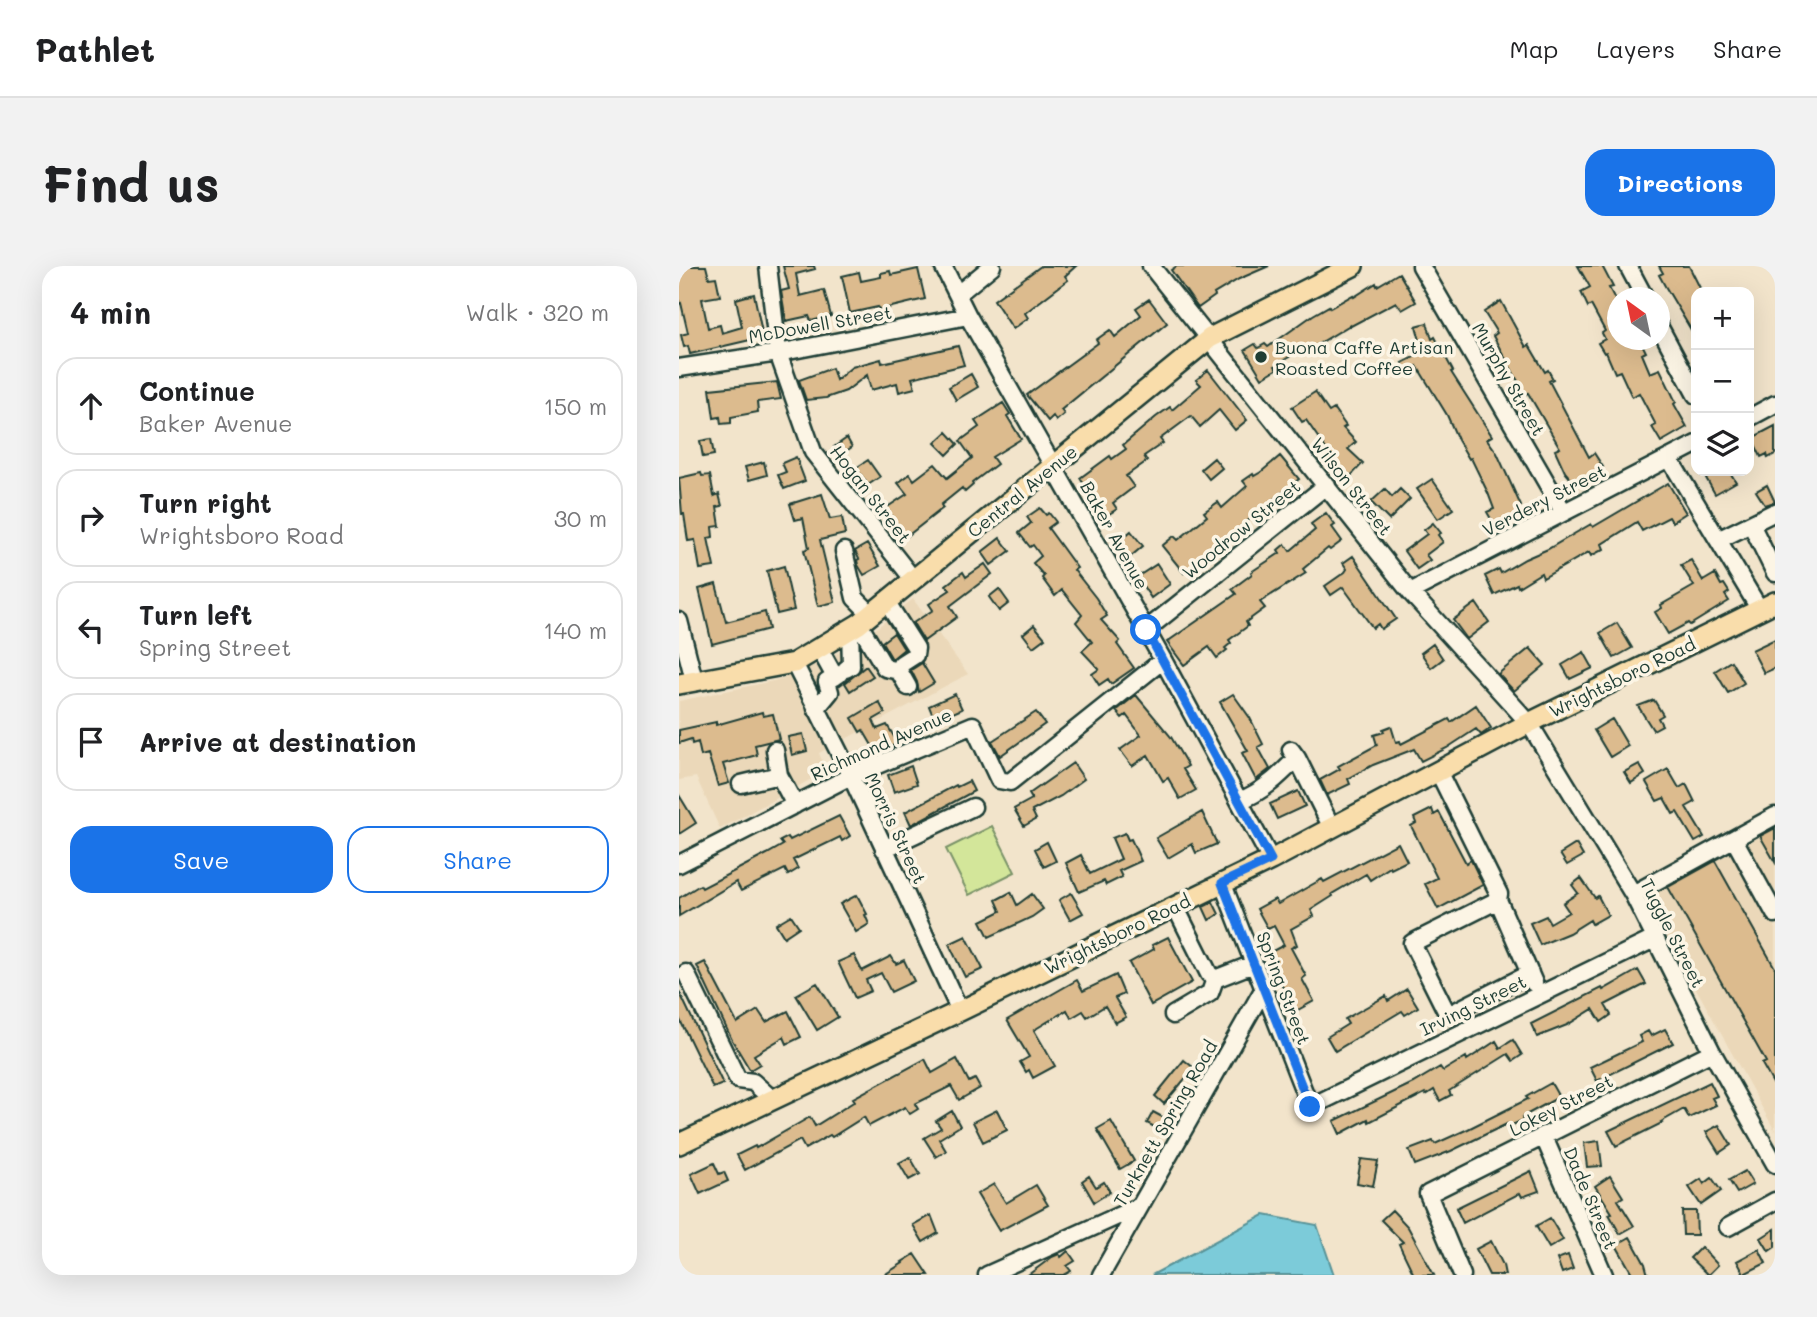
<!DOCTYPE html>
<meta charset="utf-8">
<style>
:root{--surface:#fff;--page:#f2f2f2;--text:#202124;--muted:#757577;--line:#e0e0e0;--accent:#1a73e8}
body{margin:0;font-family:Mali,sans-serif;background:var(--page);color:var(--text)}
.controls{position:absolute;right:21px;top:21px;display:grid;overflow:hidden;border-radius:14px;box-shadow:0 7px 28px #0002}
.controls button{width:63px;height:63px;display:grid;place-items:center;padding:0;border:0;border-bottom:2px solid var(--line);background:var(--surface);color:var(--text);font:35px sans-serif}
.compass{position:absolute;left:928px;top:21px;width:63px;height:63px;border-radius:50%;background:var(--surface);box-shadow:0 7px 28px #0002;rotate:327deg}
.stop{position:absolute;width:21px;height:21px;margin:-16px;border:5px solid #1a73e8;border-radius:50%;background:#fff}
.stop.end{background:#1a73e8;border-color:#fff;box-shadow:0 2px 7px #0008}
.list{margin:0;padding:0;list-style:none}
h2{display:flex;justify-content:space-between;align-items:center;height:91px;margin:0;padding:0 28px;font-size:30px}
h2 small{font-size:23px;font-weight:400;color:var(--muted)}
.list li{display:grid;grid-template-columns:46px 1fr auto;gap:21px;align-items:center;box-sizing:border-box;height:98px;margin:0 14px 14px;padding:0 14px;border:2px solid var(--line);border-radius:21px}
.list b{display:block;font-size:26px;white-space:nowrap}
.list p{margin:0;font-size:23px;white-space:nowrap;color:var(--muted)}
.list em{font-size:23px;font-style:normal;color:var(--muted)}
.actions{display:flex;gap:14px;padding:21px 28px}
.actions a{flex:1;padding:16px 0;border:2px solid var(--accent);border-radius:21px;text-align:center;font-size:24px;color:var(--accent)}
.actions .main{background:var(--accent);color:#fff}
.icon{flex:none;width:38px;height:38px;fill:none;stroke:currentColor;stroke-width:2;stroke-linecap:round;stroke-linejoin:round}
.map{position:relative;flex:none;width:1096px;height:1009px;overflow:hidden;border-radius:21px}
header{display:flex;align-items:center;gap:42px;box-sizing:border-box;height:98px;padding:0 35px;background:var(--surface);border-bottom:2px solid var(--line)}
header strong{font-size:33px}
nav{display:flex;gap:38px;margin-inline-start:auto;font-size:24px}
.intro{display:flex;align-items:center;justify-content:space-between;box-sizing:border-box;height:168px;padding:0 42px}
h1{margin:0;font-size:49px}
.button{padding:18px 32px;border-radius:21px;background:var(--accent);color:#fff;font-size:24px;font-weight:700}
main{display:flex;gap:42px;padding:0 42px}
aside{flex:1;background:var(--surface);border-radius:21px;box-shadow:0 7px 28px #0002}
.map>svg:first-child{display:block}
.built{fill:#ebd8b9}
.green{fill:#d3e69a;stroke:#799267;stroke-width:2}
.water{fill:#7ccbd9;stroke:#579297;stroke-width:2}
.building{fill:#dcbb8e;stroke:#1f3d34;stroke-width:2}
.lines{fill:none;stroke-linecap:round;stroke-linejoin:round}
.minor-casing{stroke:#1f3d34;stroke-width:21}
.major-casing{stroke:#1f3d34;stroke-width:24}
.minor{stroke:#fcf5e5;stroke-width:16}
.major{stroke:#f9ddab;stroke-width:19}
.route{stroke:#1a73e8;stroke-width:9}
.poi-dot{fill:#1f3d34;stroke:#fcf5e5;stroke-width:2.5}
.labels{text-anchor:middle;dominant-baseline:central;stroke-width:7;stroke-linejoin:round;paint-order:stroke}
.street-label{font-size:18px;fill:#1f3d34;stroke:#fcf5e5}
.poi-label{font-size:18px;fill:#1f3d34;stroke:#fcf5e5;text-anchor:start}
</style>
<header>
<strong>Pathlet</strong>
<nav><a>Map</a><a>Layers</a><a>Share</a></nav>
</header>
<div class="intro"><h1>Find us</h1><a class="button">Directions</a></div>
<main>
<aside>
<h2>4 min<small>Walk · 320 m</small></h2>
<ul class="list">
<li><svg class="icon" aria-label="ahead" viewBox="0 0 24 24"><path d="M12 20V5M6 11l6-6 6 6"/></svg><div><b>Continue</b><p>Baker Avenue</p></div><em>150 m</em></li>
<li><svg class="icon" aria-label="right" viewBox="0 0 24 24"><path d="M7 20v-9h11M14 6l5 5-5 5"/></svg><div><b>Turn right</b><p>Wrightsboro Road</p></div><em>30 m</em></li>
<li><svg class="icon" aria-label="left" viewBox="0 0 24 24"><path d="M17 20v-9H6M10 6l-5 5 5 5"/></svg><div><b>Turn left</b><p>Spring Street</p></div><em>140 m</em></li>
<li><svg class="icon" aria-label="arrive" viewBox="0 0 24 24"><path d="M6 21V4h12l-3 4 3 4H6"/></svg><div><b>Arrive at destination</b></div></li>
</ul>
<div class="actions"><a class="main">Save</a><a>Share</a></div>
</aside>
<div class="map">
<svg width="1096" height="1009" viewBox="0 0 1096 1009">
<rect width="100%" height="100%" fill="#f2e4cb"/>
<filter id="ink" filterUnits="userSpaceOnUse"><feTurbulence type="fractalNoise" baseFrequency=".0143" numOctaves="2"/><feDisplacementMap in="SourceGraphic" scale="14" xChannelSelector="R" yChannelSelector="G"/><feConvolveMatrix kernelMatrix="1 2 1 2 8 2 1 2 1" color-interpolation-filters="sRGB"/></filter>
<g filter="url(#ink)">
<path class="built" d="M234 333 289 408 140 487 147 505 41 563 17 511 0 514V435L103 413 179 377Z
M1096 563V865L967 632Z"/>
<path class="green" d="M313 560 336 606 290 629 267 583Z"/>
<path class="water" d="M585 949 638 959 655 1009H473Z"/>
<path class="building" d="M0 0H27L30 12 37 11 41 30 23 33 29 62 41 59 43 67 63 61 57 33 75 28 84 71 11 88 9 80 5 81 2 69 9 67 2 37 0 38Z
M104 0H135L136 3 117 8 121 30 145 24 152 50 132 55 130 50 107 55 102 25 110 23Z
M362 0H397L386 10 389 14 346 47 349 52 334 63 315 34Z
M498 0H590L560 13 535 28 536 30 519 42 492 4Z
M899 0H923L934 21 930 22 939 39V74H961L967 86 963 88 971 107 981 103 997 136 995 138 1008 161 982 176 973 161 977 159 960 127 953 131 941 105 936 107 927 86 925 87 919 77 926 73 923 67 926 65 912 39 909 41 902 26 911 21Z
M980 0H1010L1023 26H1017V72L986 20 980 9 984 7Z
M239 3 246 33 200 44 199 41 171 47 163 10 180 6 182 15 202 11V7L211 5 212 9Z
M720 7 737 36 723 44 717 36 672 60 671 59 631 83 629 79 596 100 598 103 583 112 566 84 576 78 579 82 586 78 589 81 634 49 650 40 651 42 674 29 675 31 697 17 698 20Z
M470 33 488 57 382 144 385 148 377 155 374 150 369 155 348 129 419 77 417 74 431 64 436 71 462 49 457 42Z
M822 35 847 81 850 79 866 106 869 104 874 113 870 115 910 191 915 187 924 201 896 218 886 206 876 184 881 182 849 127 846 128 814 70 818 67 805 46Z
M748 57 753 73 756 71 774 105 772 106 813 170 808 173 818 187 842 240 838 242 841 247 816 260 808 246 815 243 809 227 792 192 790 193 779 174 768 149 738 100 727 105 723 97 737 90 733 83 742 78 737 60Z
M279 80 285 99 233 112 236 122 220 126 218 117 192 124 188 109 167 125 147 132 127 134 120 114 153 102 157 114 173 101 202 93 203 97Z
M529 104 568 154 556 164 540 144 521 161 512 150 481 173 484 177 465 190 468 195 447 210 455 221 434 237 438 243 425 251 401 212 431 190 433 193 447 183 444 179 477 151 491 141 493 144 522 119 517 114Z
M292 108 299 121 277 134 270 121Z
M98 116 102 133 78 136 79 146 52 151V157L42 158 41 151 35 152 31 123Z
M636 126 650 146 655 143 667 160 664 162 677 176 669 183 684 197 669 213 643 186 647 183 627 154 623 156 613 141Z
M324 137 331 148 328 150 342 173 313 191 318 198 293 217 294 219 286 226 283 222 262 239 264 242 227 271 207 242 228 228 219 217 231 208 235 214 256 198 268 212 293 192 281 175 300 161 296 155Z
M1096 160V188L1089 192 1088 188 1082 191 1073 172Z
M268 166 279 178 268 189 256 177Z
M168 172 173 181 160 190 155 181Z
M32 173 35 189 24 191 21 175Z
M601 190 620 213 505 307 483 280 495 270 499 274 528 250 525 246 539 236 543 242 568 220 564 215 574 208 575 210 582 206Z
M117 191 126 215 105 223 99 209 107 206 103 197Z
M535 192 543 202 530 213 522 203Z
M189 194 201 211 189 219 177 202Z
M85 196 88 209 70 214 66 201Z
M1038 205H1050L1057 216 1036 228 1027 212Z
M22 207 23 210 31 209 35 230 40 228 43 240 38 241 41 260 33 261 34 271 29 272 35 301 21 303 16 274 9 275 5 248H3L0 212Z
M753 213 774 243 759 253 738 223Z
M989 217 1007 247 993 256 990 251 963 265 958 256 923 278 925 283 912 290 910 286 864 312 862 307 839 321 838 318 815 329 806 310 820 303 822 307 846 293 869 283 912 258 914 261Z
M1088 219 1096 236 1086 239 1077 225Z
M706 223 713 231 721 223 731 233 710 254 692 236Z
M143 228 151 253 163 251 166 268 141 274 156 336 139 340 125 284 130 282 124 252 116 254 111 238Z
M361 242 367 249 370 247 377 256 369 262 398 302 395 304 417 332 428 350 422 354 441 375 438 378 455 402 432 418 429 413 420 419 413 408 420 403 403 385 413 376 397 356 403 349 383 324 376 330 363 312 365 310 354 297 362 290 354 279 351 281 340 267 352 257 348 251Z
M647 247 656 259 653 261 663 275 651 284 649 282 624 303 627 307 581 336 586 342 567 356 569 360 550 374 552 377 546 382 548 384 538 392 530 381 505 399 488 376 557 328 553 323 573 308 572 306 601 287 599 284 606 278 611 285 636 264 632 258Z
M754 257 762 267 759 269 764 276 747 289 751 294 738 303 725 285 748 268 745 264Z
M452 265 464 280 451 291 438 277Z
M321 272 331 285 312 299 303 286Z
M188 278 201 300 185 309 179 299 178 294 180 293 176 285Z
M674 290 717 353 702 363 699 358 694 362 664 321 652 329 646 320 666 306 668 303 664 297Z
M1012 294 1024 315 1036 308 1042 319 1045 318 1050 326 1046 329 1050 335 1011 359 1009 357 989 368 976 346 983 342 982 339 1015 320 1002 299Z
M306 298 313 308 271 340 278 351 245 375 234 357 254 344 250 338 271 324 267 319 284 306 287 311Z
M478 298 491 318 472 332 458 311Z
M105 300 115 344 98 348 88 305Z
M37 318 47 356 86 346 90 363 33 378 20 323Z
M320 323 330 337 320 345 310 331Z
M797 337 810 356 788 373 774 354Z
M938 357 953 382 935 392 921 367Z
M355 359 366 372 354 381 344 368Z
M215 367 225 383 213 393 203 376Z
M1096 373V402L1085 407 1073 384Z
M754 378 764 393 752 402 742 387Z
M851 382 866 399 835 425 819 408Z
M905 386 914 402 891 413 883 399Z
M1052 395 1065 417 1049 427 1036 405Z
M243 397 255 417 240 426 238 416 232 404Z
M187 400 194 410 171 425 166 417Z
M276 428 283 443 256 455 250 440Z
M554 428 571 452 584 478 579 481 591 503 577 514 563 487 569 485 541 436Z
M457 429 492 471 509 500 504 503 517 524 501 533 489 512 484 515 469 489 453 500 441 484 462 469 447 449 443 452 437 445Z
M975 434 984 449 979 452 983 459 974 464 959 440Z
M200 436 206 447 194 454 198 463 208 459 219 477 198 488 184 464 181 466 173 452Z
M797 439 812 462 802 469 797 463 768 482 742 495 735 483 694 499 669 513 671 518 648 529 641 514 661 503 659 500 698 479 695 469 705 466 704 463 712 460 717 476 721 475 722 478 770 453 772 456Z
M83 446 84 450 94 448 100 473 76 479 78 489 44 498 50 517 39 520 29 488 22 490 19 476 13 478 12 473 0 477V464L37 456V459Z
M357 446 366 458 321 490 313 475Z
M933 453 949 480 931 491 915 464Z
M124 468 128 485 113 489 109 471Z
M394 497 405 513 382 530 353 545 357 553 345 560 335 543 353 533 350 528Z
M960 498 966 508 952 517 945 506Z
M232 500 238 518 215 526 209 509Z
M989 503 1000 522 1007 518 1016 536 1007 541 1025 571 1016 576 998 546 994 548 985 532 978 535 967 516Z
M290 515 295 525 232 559 226 546 277 519 278 521Z
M619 525 626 540 598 553 591 538Z
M0 529 17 557 0 568Z
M753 543 755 549 760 546 787 597 792 594 804 619 759 643 746 618 758 612 732 560 737 557 735 552Z
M523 546 538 578 517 587 513 578 489 592 477 572Z
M160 550 171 570 163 575 161 571 114 594 119 603 109 609 106 603 62 625 57 616 0 650V632L21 619 23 622 88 588 104 579 101 575 109 571 111 574Z
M1096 562V596L1081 570Z
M446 567 449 574 452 573 462 595 440 605 443 611 427 619 425 615 400 626 387 597 402 589 411 608 442 593 433 572Z
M368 576 377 595 365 601 356 583Z
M719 577 728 595 712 603 711 601 691 614 687 608 653 628 654 630 632 644 635 650 612 663 618 679 612 682 627 710 623 713 635 735 617 745 586 689 605 679 595 660 589 663 578 643 596 633 599 638 643 613 645 616Z
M897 578 904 590 888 599 881 588Z
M1036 595 1096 702V821L1083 798 1087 796 989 621Z
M902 612 916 632 919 630 929 649 913 658 911 654 890 667 861 679 851 657 867 650 871 657 890 646 884 637 899 627 893 619Z
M332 626 338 639 353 628 364 643 353 651 310 671 302 655 322 645 317 634Z
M392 627 404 647 391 654 380 634Z
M178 629 188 648 186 649 190 658 177 666 161 638Z
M534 636 540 648 530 654 524 641Z
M112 649 120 661 105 671 97 658Z
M287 670 304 703 286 711 270 678Z
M489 671 513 716 472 739 450 697 475 683 473 679Z
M175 689 183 705 212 690 217 698 225 694 235 715 212 726 202 707 187 714 192 725 176 732 159 696Z
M26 696 58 757 79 744 87 756 109 745 122 771 108 778 105 771 75 789 81 798 71 804 53 774 18 700Z
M959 704 967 718 926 739 932 749 922 756 914 743 888 759 858 771 852 758 923 722 924 724Z
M437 709 445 728 436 732 447 751 436 757 426 740 408 751 404 745 392 752 388 744 355 764 376 800 354 812 350 804 347 806 341 796 350 791 328 754 398 714 404 725Z
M138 717 159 751 138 764 117 729Z
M728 723 739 741 726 749 723 745 656 785 648 771 669 758 666 753 707 730 709 735Z
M0 725 44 818 34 822 0 752Z
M986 763 994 777 918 815 911 801 963 776 960 770 969 765 972 770Z
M834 774 843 789 834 795 829 788 770 825 772 829 761 835 755 824 747 829 746 827 690 856 689 853 661 868 655 855 734 817 761 801 764 805 787 791 788 794 817 775 821 782Z
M246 793 253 807 278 793 290 816 296 813 301 822 280 834 272 820 236 838 239 843 231 848 226 841 190 860 185 851 153 871 151 869 126 883 121 874 66 904 58 889 76 880 77 882 131 851 136 860 176 835 174 832Z
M505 794 515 802 485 838 476 830Z
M1031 816 1038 830 1033 832 1037 839 1010 852 1005 843 982 856 983 857 937 880 929 865Z
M872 817 880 831 843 851 844 854 829 861 828 858 772 885 736 899 730 884 754 875 756 878 789 863 849 833 847 831Z
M318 844 328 864 304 876 294 856Z
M273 845 281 860 260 873 267 885 257 891 245 872 262 862 257 855Z
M474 846 487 853 481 864 468 857Z
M432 855 455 895 441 903 418 863Z
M1040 859 1052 879 1040 887 1027 866Z
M920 875 923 900 908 901 905 877Z
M231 891 241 908 230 914 220 897Z
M682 893 699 895 694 920 678 917Z
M35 897 40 908 45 906 49 915 21 928 12 908Z
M852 905 860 925 843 931 841 927 784 957 777 942Z
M1066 905 1074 918 1058 927 1050 914Z
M410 910 417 921 425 916 431 926 415 936 403 915Z
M931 910 944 931 939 934 955 960 941 968 930 948 933 947 916 920Z
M1033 912 1042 925 1022 939 1010 921 1022 913 1025 918Z
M315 918 327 937 357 919 369 939 320 965 298 928Z
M713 944 729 961 755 1009H735L720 978 724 976 702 954Z
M1003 945H1017L1018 969H1004Z
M252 949 259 967 244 976 234 959Z
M871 952 884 974 870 982 857 960Z
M1096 963V981L1090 985 1082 972Z
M951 971 966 998 969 1009H954L937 979Z
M812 975 824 999 826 1009H810L797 983Z
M1022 981 1039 999 1029 1009 1011 992Z
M1080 983 1087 997 1065 1008 1058 995Z
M389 985 396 995 388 1000 392 1005 385 1009H349L373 991 380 988 382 991Z
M236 988 250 1009H205L224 997 223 996Z
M889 989 894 1003 883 1007 878 993Z"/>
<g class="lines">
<g class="minor-casing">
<path id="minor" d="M89 0 99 87 134 186 234 313
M264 0 289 50 484 394 592 594
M472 0 731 326 850 457 954 628 1033 786 1096 898
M742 0 884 245
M949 0 966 32
M279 28 313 0
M980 60 1017 129
M0 102 99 87 289 50
M1070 152 1096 138
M990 192 1081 344
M1072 258 1096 307
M1039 274 1096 246
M165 285 176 332 192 348
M731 326 1017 178
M207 335 237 382 236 389 222 398 220 405
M0 355 15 414
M180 358 206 402 220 405 229 421
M467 364 648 219
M140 382 156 411
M115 397 172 510 281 745
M167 403 172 400 171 363
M137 443 151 426 148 416 160 408
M96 484 100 509 116 539
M618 492 653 562
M759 505 820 628 819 634 855 717
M62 518 100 509
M560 535C584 526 600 510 618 492L612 484
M1055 573 1096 648
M205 583 294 541
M0 598 172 510 294 459 320 514 331 516 484 394
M543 616 631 841 975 673
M954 628 1096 550
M819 634 733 677 769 749 851 707
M496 640 530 708 536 713
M7 707 59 814 74 816 94 834
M494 749 531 727 536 713 574 698
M864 869 925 1009
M1049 961 1096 935
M308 1009 461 940
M422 1009 584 724
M783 1009 749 928 1033 786"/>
</g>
<g class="major-casing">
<path id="major" d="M0 418 115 397 180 358 531 72 674 0
M0 878 281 745 592 594 850 457 1096 336"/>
</g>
<use href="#minor" class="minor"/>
<use href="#major" class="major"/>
</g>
</g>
<g class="lines" filter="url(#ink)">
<path class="route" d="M467 364 592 594 543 617 631 841"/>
</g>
<circle class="poi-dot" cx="582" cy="91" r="7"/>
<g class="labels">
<g class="street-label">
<text transform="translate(141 58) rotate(-10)">McDowell Street</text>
<text transform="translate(830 113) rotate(60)">Murphy Street</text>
<text transform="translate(673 220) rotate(52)">Wilson Street</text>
<text transform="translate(343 225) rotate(-39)">Central Avenue</text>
<text transform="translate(192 228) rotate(52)">Hogan Street</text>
<text transform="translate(865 234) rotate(-27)">Verdery Street</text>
<text transform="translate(562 263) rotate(-39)">Woodrow Street</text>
<text transform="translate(436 269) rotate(61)">Baker Avenue</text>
<text transform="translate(943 411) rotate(-26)">Wrightsboro Road</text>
<text transform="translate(202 478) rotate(-24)">Richmond Avenue</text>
<text transform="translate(217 562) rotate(65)">Morris Street</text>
<text transform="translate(994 667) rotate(63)">Tuggle Street</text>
<text transform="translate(438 668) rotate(-26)">Wrightsboro Road</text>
<text transform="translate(605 722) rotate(69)">Spring Street</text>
<text transform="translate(794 739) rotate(-26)">Irving Street</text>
<text transform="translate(882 839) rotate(-27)">Lokey Street</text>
<text transform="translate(486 857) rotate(-60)">Turknett Spring Road</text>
<text transform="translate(912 932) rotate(67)">Dade Street</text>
</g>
<g class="poi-label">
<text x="596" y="81">Buona Caffe Artisan<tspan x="596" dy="21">Roasted Coffee</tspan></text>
</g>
</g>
</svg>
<div class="controls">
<button>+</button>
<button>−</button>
<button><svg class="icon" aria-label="layers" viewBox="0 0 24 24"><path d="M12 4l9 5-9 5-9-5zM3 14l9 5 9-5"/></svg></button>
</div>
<svg class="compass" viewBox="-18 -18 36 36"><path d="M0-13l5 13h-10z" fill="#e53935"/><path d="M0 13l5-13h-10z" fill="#757577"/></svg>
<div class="stop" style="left:467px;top:364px"></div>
<div class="stop end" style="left:631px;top:841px"></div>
</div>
</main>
